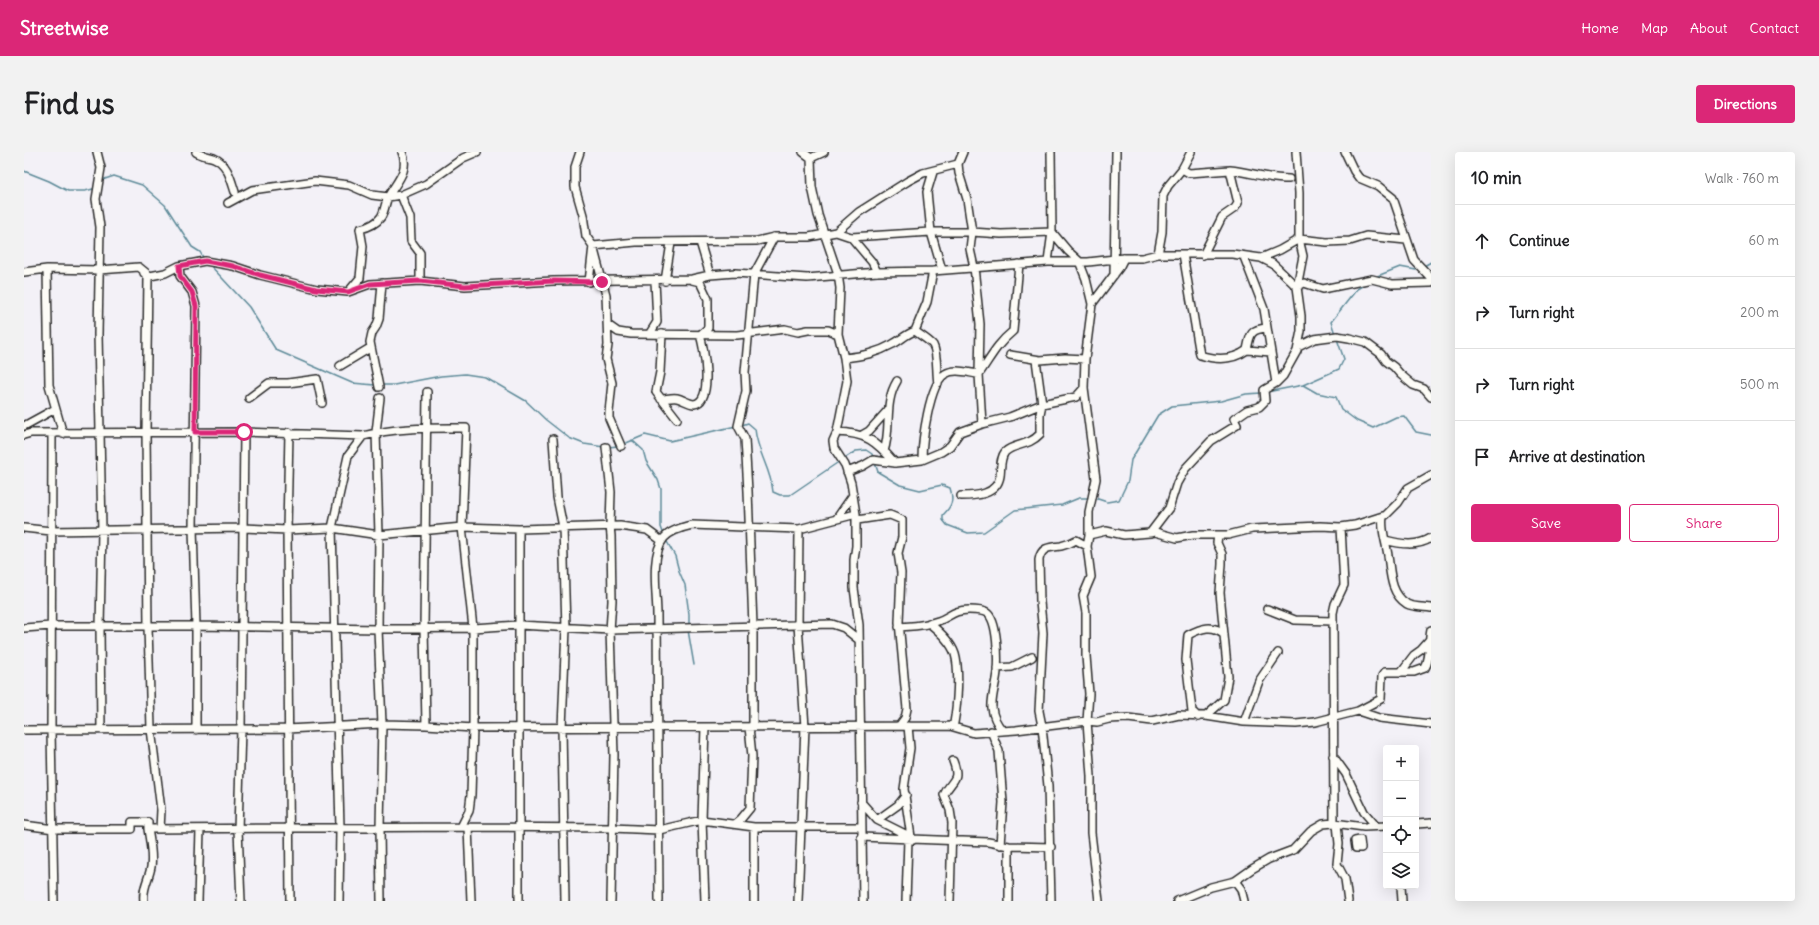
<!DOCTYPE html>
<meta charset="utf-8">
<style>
:root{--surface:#fff;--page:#f2f2f2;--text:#202124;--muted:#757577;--line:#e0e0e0;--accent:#db2777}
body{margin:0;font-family:Delius,sans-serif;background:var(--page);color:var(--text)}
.controls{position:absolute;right:12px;bottom:12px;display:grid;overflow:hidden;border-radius:4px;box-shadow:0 4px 16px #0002}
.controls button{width:36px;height:36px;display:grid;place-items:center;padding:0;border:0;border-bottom:1px solid var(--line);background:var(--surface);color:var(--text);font:20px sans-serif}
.stop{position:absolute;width:12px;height:12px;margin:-9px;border:3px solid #db2777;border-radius:50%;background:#fff}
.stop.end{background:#db2777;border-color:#fff;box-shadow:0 1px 4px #0008}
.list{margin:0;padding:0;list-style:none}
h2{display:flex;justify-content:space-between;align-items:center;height:52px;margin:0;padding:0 16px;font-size:17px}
h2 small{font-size:13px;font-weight:400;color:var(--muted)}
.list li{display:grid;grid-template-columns:26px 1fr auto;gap:12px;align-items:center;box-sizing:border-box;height:72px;padding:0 16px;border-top:1px solid var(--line)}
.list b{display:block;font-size:15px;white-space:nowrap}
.list em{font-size:13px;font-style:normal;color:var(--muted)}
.actions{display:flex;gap:8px;padding:12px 16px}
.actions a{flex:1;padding:9px 0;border:1px solid var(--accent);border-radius:4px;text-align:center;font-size:14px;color:var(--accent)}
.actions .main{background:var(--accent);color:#fff}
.icon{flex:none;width:22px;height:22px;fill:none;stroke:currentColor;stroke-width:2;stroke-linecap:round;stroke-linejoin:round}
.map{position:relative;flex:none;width:1407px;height:749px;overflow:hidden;border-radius:4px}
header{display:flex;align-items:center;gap:24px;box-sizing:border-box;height:56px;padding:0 20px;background:var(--accent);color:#fff}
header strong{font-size:19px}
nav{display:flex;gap:22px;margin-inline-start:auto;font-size:14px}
.intro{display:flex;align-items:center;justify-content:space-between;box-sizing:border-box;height:96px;padding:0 24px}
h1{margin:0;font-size:28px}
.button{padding:10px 18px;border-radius:4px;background:var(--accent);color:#fff;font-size:14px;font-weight:700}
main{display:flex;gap:24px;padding:0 24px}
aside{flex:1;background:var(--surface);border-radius:4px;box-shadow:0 4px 16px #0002}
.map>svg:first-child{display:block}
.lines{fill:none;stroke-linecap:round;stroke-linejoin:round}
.stream{stroke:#5d8a98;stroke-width:1.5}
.minor-casing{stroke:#2b2b2b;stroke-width:10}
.minor{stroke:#fdfcf7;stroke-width:7}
.route{stroke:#db2777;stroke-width:5}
</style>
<header>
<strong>Streetwise</strong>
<nav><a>Home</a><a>Map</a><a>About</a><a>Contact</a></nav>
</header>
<div class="intro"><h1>Find us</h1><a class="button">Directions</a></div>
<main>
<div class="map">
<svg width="1407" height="749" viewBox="0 0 1407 749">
<rect width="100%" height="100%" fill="#f3f1f7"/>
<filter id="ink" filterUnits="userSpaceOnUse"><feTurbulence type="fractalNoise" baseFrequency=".025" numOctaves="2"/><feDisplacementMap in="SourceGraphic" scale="8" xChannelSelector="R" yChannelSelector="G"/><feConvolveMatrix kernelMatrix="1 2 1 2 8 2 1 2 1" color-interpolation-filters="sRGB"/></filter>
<g filter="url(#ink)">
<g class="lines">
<path class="stream" d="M0 19 25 29 44 39H61L69 37 71 34
M78 28 90 24 118 33 141 53 168 95 176 100 180 107
M186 113 225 155 252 198 328 231 351 233
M1400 114 1407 110
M1351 125 1376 115 1392 118 1395 116
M1311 182 1307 170 1333 137 1343 131
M357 233H370L417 224 441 222 461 225 502 249 522 268 545 286 560 292 580 295
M1279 233 1293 241 1312 245 1317 257 1333 269 1349 276 1372 265 1380 264 1392 280 1407 283
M1243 240 1279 233 1315 217 1320 207 1313 187
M718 273 724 271 731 277C733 300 747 317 749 340L756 343H766L816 309
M608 288 619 298 622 309 634 328 637 337V375L640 383
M600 292 621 283 646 289 712 274
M584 295 594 294
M819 307 832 299 842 298 848 302 849 306
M851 311 854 320 876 333 896 338 918 333 926 336C930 348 928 354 919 363V368L923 373 944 381 960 380 991 358 1038 353 1055 346H1065
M1071 346 1083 350 1095 348 1104 329 1107 308 1134 263 1148 254 1197 249 1222 242 1237 241
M642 388 651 404 655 419 661 433 665 462V474
M664 478 670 513"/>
<g class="minor-casing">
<path id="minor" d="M73 0 77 16 72 47 76 75 74 182 78 378 76 475 77 578
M172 0C178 4 184 4 190 6 204 12 207 28 211 40
M556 0 551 15V35L559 63 562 84 569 94 582 143 584 193 582 207 588 231 585 260V266L597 294
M779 0 787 6
M800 0 787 6 788 35 794 63 814 122 816 136 814 182 820 206 823 229 813 280 809 289 810 296 821 313 827 331 832 362V394L830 408V436L835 473 839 749
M1272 0 1275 41V87L1279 104 1273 135
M1321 0 1330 19 1335 26 1354 34 1369 46 1390 108 1407 126
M934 12 935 21 943 47 948 80 946 97 950 115 956 172 955 222 958 272
M1158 17 1165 21 1206 18
M909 20 903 40 907 80 918 118
M377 43 386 66 387 89 396 101V129
M204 51 228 38 291 29 325 33 348 43 364 45 377 43 402 32 439 6 453 0
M812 80 835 60 884 29 899 21 934 12 939 0
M827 85 848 110 853 120
M676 90 686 123
M1134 102 1138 80 1139 44 1144 34 1158 17 1167 0
M1159 102 1176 203C1192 208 1208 209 1223 198 1226 183 1226 177 1243 176
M1179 103 1198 65 1211 56 1214 51 1206 18C1226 20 1244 27 1265 27
M1220 105 1240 157 1252 231
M1237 106 1256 98 1275 87 1303 90 1326 89 1342 84 1382 88
M1024 110 1028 80 1027 0
M155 114 156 124 168 140 172 154 169 376 172 474V578
M23 117 25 233 39 282
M0 120 23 117 75 118 115 115 126 124 141 121 155 114 181 109 209 114 236 123 293 137 324 140 346 132 396 129 441 134 529 129 668 127 686 123 711 121 783 126 853 120 909 119 1024 110H1064L1100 106H1118L1134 102H1208L1237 106 1249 112 1273 135 1277 164V179L1273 199 1259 224 1252 231 1240 238 1241 249 1235 255 1223 258 1210 267 1213 273 1187 289 1161 317 1153 331 1145 356 1126 381 1100 383 1082 379 1065 383
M120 121 124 125 122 280 124 475 127 577 137 658 136 677
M1090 123 1092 0
M668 128 676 130 684 147V176L676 183
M641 129 647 91
M565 130 569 94 612 90 733 89 750 85H785L812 80 827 85 907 80H948L977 82 1028 80 1044 99 1055 109 1062 127 1068 152 1061 207 1060 236 1072 327 1065 360V383L1063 394 1067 425 1059 444 1062 461V504L1065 542 1063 569 1067 624V681L1075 749
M1273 135 1280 131 1299 137 1348 127 1368 132 1407 131
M325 139 336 126 339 94 336 77C345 75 352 72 357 65 361 59 361 51 364 45 372 30 386 19 378 0
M1068 152 1095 116 1100 106
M584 173 594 180 607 182 713 183 761 177 774 180 784 178H804L814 182
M891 179C896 183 905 188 909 193 914 202 912 221 914 231
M626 181 633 170 631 129
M638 182 636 220 632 240 653 267
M1274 195 1290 187 1313 184 1325 186 1341 190 1357 202 1362 209 1370 215 1376 222 1389 233 1400 237 1407 245
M1223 198 1247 200
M986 203 1016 208 1041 206 1061 207
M820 206C839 204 853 201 869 192 877 188 882 182 891 179L903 150 909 119
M316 214 346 196
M355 235 346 190 348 181 352 175 355 167 358 131
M225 246 245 231H264L293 227 298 251
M356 246 352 280 355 383 354 477 358 572 356 676 357 749
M637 247C642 247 648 245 653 246 658 247 665 252 670 252 690 250 680 195 676 183
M0 274 31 257
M265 280 263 378 266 749
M813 280C842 281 852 289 871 311
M28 282 27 578 30 749
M0 283 7 281 220 280 339 284C372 275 408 276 442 276L438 375 449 476V576L447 643 445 659 437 675
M838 283 845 279 864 258
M529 287 533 345 539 375 542 476 538 576 541 749
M582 295 587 340 586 374 587 384 588 449 586 478 590 603 587 749
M860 299C868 276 859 252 873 229
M898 308C898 290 905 232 921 222 931 216 944 221 955 222 967 205 972 193 989 179L995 112
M823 320 839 314 849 308 871 311 898 308 917 300 926 294 936 280 958 272 986 265 1018 252 1052 245 1060 236
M937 344C952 344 973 343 976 324 977 316 976 306 981 300 990 291 1004 295 1016 282V262L1018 252 1012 208
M1359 365C1357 377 1361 386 1363 398 1367 416 1364 440 1383 452 1388 455 1400 455 1407 456
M813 366 829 343
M833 368 866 363 878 368V385L874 401 877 421 875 470 883 557 881 566 875 574H873
M0 376 27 379 219 376 263 378 308 376 355 383 438 375 495 377 596 374 623 378 638 389
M1126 381 1131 380 1153 386 1169 383H1204L1228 377 1296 374 1317 375 1331 373 1362 363 1374 351 1384 336 1407 323
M1361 388C1376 392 1393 395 1407 386
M1243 457 1271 468 1309 469
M905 471C915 479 927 490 931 502 936 519 933 554 930 571L926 574
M875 475C888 474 901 474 914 469 926 465 929 458 945 458 951 458 958 458 963 461 974 469 974 507 973 520 972 532 967 545 968 556 969 564 973 572 978 578
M0 476 27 474H172L354 477 449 476 495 473 586 478 808 472 820 476 835 488
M973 516 988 515 1008 505
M1377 520 1390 503 1397 498 1405 489
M1334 559 1357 547 1358 524 1361 520H1390L1401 516C1407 507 1404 491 1407 478
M1182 564 1200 548 1204 525 1196 441 1198 412V402L1193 391 1194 383
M1174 565 1168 559 1162 508 1164 483C1177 476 1189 472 1200 482
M1220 570 1235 529 1254 501
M729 572V474L724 339 721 287 714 274 722 239 721 220 730 122 750 85
M402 573 400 476 403 240
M884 574 886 596 880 637 887 685 889 688
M681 575 678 668 681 749
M0 578 263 577 358 572 402 573 449 576 926 574 950 581 992 578 1063 569 1073 570 1085 567 1104 566 1128 569 1155 563 1182 564 1220 570 1272 572 1291 570 1334 559 1355 566 1407 572
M967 579 975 599 979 650 976 693
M1309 604 1322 622 1340 660 1352 674
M837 650 853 668 887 685
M853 668 874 653 882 643
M1310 671 1309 461 1311 452 1320 433 1317 375
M711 672 717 667 726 656 728 604 725 575
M1313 672 1315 692 1313 712 1321 727 1324 749
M1392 672 1407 671
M0 673 30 677H108V670H124V677L444 675 588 676 635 678 678 668 730 675H837
M444 675 447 749
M730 675V749
M837 685 964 690 985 694 1027 695
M1336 688 1337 696H1332L1331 689Z
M1211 729 1217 737 1220 749
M1377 734 1378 749
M120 749C118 736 125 727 127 715 129 702 126 690 124 677
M174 749 176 677
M217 749 214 678 217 577 220 280
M315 749 316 676 308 376 324 304 339 284
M495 749V377
M635 749 633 463C633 442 626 403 640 386 646 379 659 375 668 373L775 377 832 362
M774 749 781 575 774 473 775 377
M882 749 884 687
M926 749 928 671 926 658 920 643C927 627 937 630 929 609
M985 749V694
M1027 749 1024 634 1018 574 1015 559 1019 481 1016 450 1015 408C1017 395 1026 395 1037 394 1042 393 1047 391 1052 388L1063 394
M1153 749 1187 735 1211 729 1228 717 1245 707 1269 698 1287 679 1299 672 1310 671 1340 675 1362 674"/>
</g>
<use href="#minor" class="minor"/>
</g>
</g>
<g class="lines" filter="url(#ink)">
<path class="route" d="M220 280H171L172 154 168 140 156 124 155 114 181 109 209 114 236 123 292 137 324 140 346 132 396 129 441 134 530 129 578 130"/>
</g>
</svg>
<div class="controls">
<button>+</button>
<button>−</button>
<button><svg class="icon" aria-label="locate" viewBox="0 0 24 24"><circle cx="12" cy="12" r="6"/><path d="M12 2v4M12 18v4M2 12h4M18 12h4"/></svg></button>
<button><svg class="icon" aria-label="layers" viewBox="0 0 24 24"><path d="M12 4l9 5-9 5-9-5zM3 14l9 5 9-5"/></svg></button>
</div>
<div class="stop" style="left:220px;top:280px"></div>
<div class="stop end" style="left:578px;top:130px"></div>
</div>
<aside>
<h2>10 min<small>Walk · 760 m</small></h2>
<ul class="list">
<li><svg class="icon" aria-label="ahead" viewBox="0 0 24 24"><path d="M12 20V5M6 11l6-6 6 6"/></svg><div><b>Continue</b></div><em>60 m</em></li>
<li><svg class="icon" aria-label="right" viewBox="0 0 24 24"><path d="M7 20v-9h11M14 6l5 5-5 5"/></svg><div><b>Turn right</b></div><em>200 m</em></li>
<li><svg class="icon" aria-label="right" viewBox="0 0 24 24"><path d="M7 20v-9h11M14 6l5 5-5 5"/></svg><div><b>Turn right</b></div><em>500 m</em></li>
<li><svg class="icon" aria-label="arrive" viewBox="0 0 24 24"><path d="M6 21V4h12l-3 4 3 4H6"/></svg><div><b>Arrive at destination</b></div></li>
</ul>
<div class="actions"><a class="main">Save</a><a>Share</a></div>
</aside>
</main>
